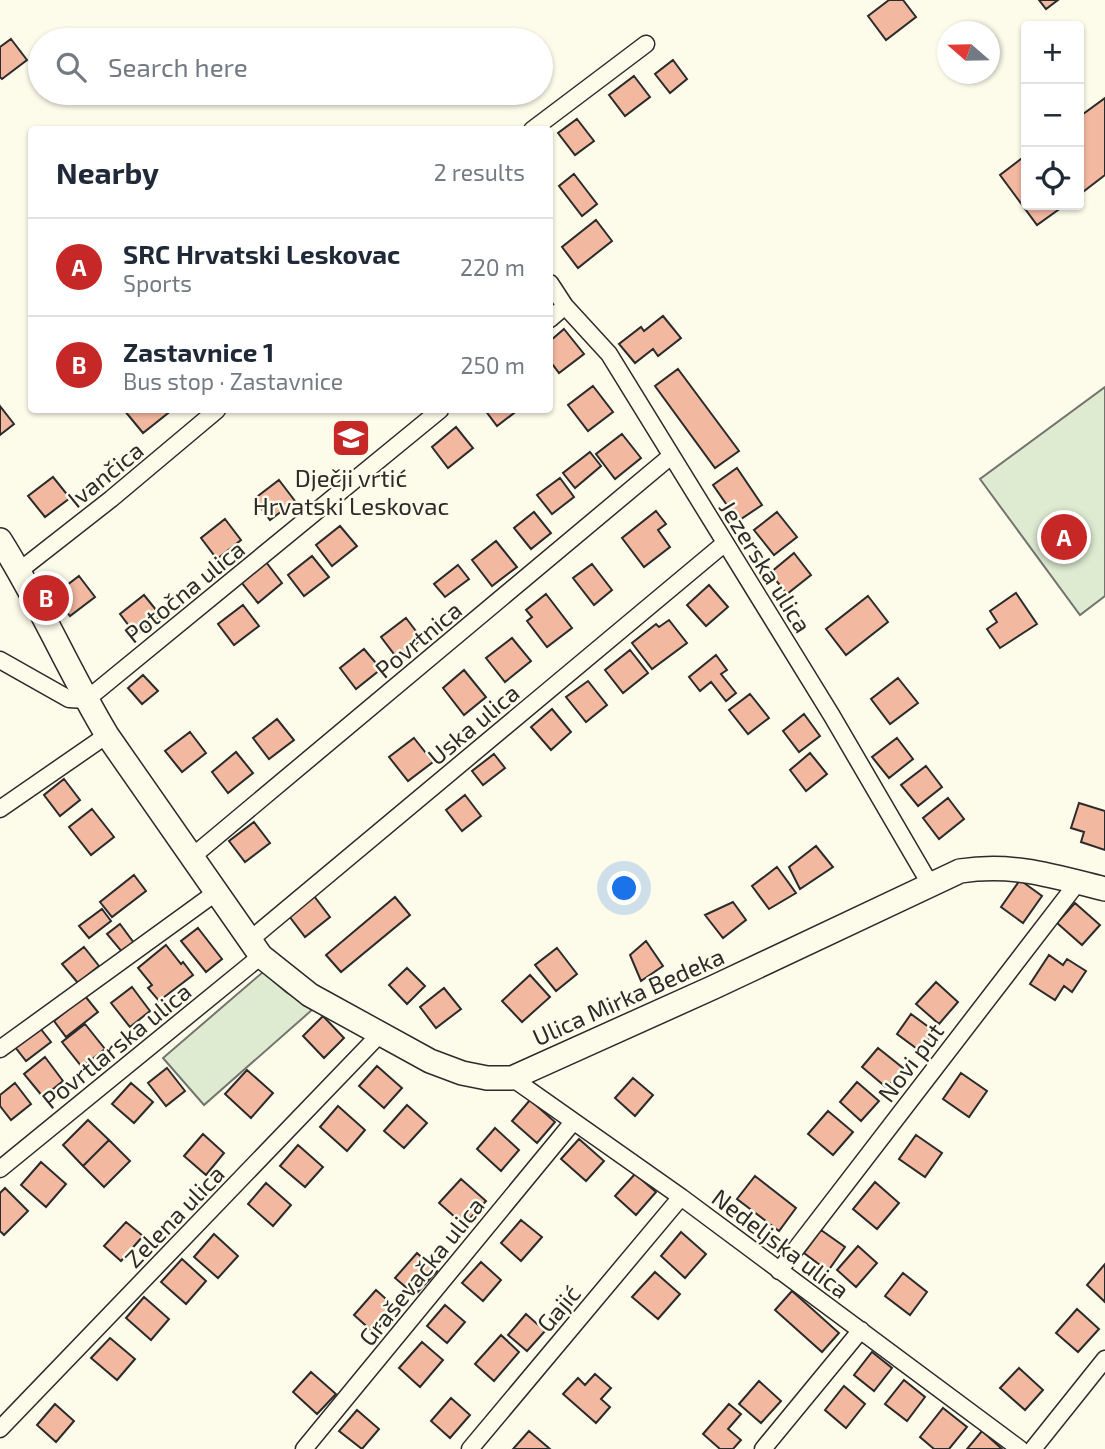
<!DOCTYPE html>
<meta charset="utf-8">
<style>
:root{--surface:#fff;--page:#f6f6f7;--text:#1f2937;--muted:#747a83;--line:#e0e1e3;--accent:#c62828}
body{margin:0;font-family:"Exo 2",sans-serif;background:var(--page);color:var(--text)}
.controls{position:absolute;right:21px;top:21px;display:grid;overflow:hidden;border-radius:7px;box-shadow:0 2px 5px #0004}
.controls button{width:63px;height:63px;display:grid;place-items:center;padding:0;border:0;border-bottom:2px solid var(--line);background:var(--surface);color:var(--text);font:35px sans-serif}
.compass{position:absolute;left:937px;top:21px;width:63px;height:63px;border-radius:50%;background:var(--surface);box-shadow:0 2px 5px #0004;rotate:290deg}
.you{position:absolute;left:625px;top:889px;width:24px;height:24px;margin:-18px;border:5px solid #fff;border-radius:50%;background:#1a73e8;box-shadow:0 0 0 10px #1a73e833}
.badge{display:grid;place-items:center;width:46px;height:46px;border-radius:50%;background:var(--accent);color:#fff;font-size:23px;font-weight:700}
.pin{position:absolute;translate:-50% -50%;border:4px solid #fff;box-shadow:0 2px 7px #0006}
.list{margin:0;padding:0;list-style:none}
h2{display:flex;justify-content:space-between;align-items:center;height:91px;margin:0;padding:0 28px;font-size:30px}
h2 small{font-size:23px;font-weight:400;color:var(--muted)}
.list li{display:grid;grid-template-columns:46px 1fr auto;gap:21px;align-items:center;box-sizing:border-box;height:98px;padding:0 28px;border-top:2px solid var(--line)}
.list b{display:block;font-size:26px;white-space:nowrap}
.list p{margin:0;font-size:23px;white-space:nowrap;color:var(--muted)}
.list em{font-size:23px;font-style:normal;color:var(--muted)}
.icon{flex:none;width:38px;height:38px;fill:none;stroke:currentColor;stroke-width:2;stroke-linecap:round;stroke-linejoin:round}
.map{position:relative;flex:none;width:1105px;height:1449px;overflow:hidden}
.search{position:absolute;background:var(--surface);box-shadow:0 2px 5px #0004;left:28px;top:28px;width:525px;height:77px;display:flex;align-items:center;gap:18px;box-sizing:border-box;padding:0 24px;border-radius:38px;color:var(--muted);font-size:26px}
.panel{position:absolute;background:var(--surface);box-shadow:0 2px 5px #0004;left:28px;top:126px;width:525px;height:287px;border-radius:7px}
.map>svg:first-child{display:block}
.green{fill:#deebd1;stroke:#74746e;stroke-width:2}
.building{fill:#f2b8a0;stroke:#2b2b2b;stroke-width:2}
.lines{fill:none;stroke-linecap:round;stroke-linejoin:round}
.street-casing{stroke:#2b2b2b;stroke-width:19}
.secondary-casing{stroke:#2b2b2b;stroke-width:26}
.street{stroke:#fdfbea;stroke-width:16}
.secondary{stroke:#fdfbea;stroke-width:23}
.labels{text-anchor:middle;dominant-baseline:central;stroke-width:5;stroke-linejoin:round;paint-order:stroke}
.street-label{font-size:24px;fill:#2b2b2b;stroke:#fdfbea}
.poi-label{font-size:24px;fill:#2b2b2b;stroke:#fdfbea}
</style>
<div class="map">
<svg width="1105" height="1449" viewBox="0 0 1105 1449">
<rect width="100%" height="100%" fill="#fdfbea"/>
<path class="green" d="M1105 387V596L1080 615 980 479Z
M263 972 286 992 313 1009 204 1105 163 1058Z"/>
<path class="building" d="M889 0H903L916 17 886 40 868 16Z
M1039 0H1058L1046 9Z
M11 39 27 60 2 79 0 77V47Z
M673 60 687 79 670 93 655 74Z
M634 76 650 97 625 116 609 95Z
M1105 98V175L1079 195V117Z
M577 119 594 141 575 155 558 133Z
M1026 155V205H1065L1037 225 1000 175Z
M574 174 597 204 582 216 559 186Z
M596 220 612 241 578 268 562 247Z
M663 316 681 338 658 356 653 349 635 363 619 344 641 327 644 331Z
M564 329 584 354 559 373 550 361V341Z
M678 369 739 451 715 468 655 386Z
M593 386 613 412 588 431 568 405Z
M0 406 14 424 0 435Z
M124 410H172L143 433Z
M485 410H518L497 426Z
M456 427 473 448 448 468 432 447Z
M622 434 641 458 615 479 596 454Z
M590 452 601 466 575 488 563 473Z
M737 468 762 505 738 521 713 485Z
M53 477 70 498 45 517 28 496Z
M560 478 574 497 552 514 537 495Z
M279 480 295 501 270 520 254 499Z
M656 511 666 524 658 530 670 547 644 567 622 538Z
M534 512 551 533 531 549 514 528Z
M777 512 797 537 774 555 754 530Z
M225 519 241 540 217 559 201 538Z
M340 526 357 546 332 566 316 545Z
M496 541 517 567 492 586 472 560Z
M794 553 811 575 787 594 770 573Z
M312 556 329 577 304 596 288 575Z
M266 562 282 583 258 603 241 582Z
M592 564 612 590 594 605 573 578Z
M458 565 469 579 445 597 434 584Z
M79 576 95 597 70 616 54 595Z
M709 585 728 607 706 626 687 605Z
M1016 593 1037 624 1000 648 987 629 997 622 990 611Z
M546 594 572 628 547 647 527 621 532 617 526 610Z
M144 595 161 616 136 635 120 614Z
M868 596 888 622 846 655 826 629Z
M243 605 259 626 234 645 218 624Z
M406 618 422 639 397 658 381 637Z
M669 620 687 643 652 669 632 643 656 624 659 627Z
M512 638 531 661 505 682 486 658Z
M364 649 381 669 356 689 340 668Z
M630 650 648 673 623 693 605 670Z
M716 655 727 670 721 674 736 693 726 701 711 682 700 691 689 677Z
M464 670 486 697 464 715 443 688Z
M143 675 158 691 142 704 128 688Z
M898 678 918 703 890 724 871 699Z
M588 681 607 705 586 722 566 697Z
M750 694 769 718 748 734 729 710Z
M552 709 571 732 551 750 531 727Z
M804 714 820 736 799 752 783 731Z
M277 719 294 740 269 759 253 738Z
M190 732 206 753 182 772 165 751Z
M414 738 433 762 408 781 389 757Z
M897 738 913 759 889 778 872 757Z
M236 752 253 773 228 793 212 772Z
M810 753 827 774 806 791 790 770Z
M494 754 505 768 483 785 472 771Z
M926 766 942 787 918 806 901 785Z
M64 779 80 800 60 816 44 795Z
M465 795 481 816 462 831 446 810Z
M948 798 964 819 939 839 923 818Z
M1079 803 1105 811V850L1081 842 1084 832 1071 828Z
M92 809 114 837 91 855 69 827Z
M254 822 270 843 245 862 229 841Z
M816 846 833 867 800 889 789 867Z
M777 867 796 893 769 909 752 886Z
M134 875 146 891 112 917 100 902Z
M1020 880 1042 896 1023 923 1001 907Z
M314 896 330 917 305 937 289 916Z
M395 897 410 915 341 972 326 955Z
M733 902 746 920 723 938 705 915Z
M1075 903 1100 925 1082 945 1057 923Z
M102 909 111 921 89 938 79 926Z
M120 924 134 943 122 952 107 934Z
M198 928 222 959 206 972 181 941Z
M646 941 663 966 641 981 630 955Z
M166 945 181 964 183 962 193 975 159 1001 148 988 152 985 138 968Z
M84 947 99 966 78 983 62 964Z
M557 948 577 974 556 991 535 965Z
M1049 955 1063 965 1067 959 1086 971 1072 992 1064 986 1055 1000 1030 984Z
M407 968 425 986 407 1004 389 985Z
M530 975 550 997 522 1022 502 1001Z
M936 982 958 1002 939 1024 916 1004Z
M132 987 150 1011 130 1027 111 1003Z
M444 988 461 1009 436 1028 420 1007Z
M85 996 98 1012 66 1037 54 1021Z
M911 1014 934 1031 920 1051 897 1034Z
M323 1016 344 1038 324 1058 303 1036Z
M85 1024 105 1049 82 1067 62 1042Z
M40 1028 51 1042 26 1061 15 1047Z
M878 1048 903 1068 887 1088 862 1067Z
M45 1057 63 1081 43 1097 24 1074Z
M377 1066 402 1088 384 1108 359 1086Z
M167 1068 185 1091 166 1106 148 1083Z
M247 1070 273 1093 251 1118 225 1094Z
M961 1073 987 1091 969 1117 943 1099Z
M633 1078 653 1095 635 1116 615 1098Z
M857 1082 879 1101 861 1121 840 1102Z
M15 1083 31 1104 11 1120 0 1106V1095Z
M131 1083 153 1102 134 1123 112 1104Z
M530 1100 555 1122 537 1143 512 1121Z
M407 1105 427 1123 404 1148 384 1131Z
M338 1106 365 1130 347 1151 320 1127Z
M828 1111 853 1132 833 1155 808 1134Z
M88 1120 109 1140 83 1166 63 1145Z
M495 1128 519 1150 501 1171 477 1149Z
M203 1134 224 1153 206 1175 184 1156Z
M916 1135 942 1153 925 1177 899 1159Z
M579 1139 604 1161 586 1181 561 1159Z
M109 1140 130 1161 104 1187 83 1166Z
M298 1145 323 1167 305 1187 280 1166Z
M41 1162 66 1184 46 1207 21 1185Z
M635 1174 656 1192 636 1215 615 1196Z
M755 1176 796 1208 779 1231 737 1199Z
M461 1179 486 1201 464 1225 439 1203Z
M875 1182 899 1203 877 1229 853 1209Z
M266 1183 291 1205 273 1226 248 1204Z
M5 1188 28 1211 4 1235 0 1231V1193Z
M521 1220 542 1237 521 1261 501 1243Z
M126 1222 143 1236 121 1261 104 1246Z
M821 1230 845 1247 828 1271 804 1253Z
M681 1232 706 1254 685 1278 661 1256Z
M214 1234 238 1256 218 1278 194 1257Z
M858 1246 877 1263 856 1287 837 1270Z
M417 1253 437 1271 415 1295 395 1278Z
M182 1259 206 1281 186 1304 161 1282Z
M481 1262 501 1280 483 1301 462 1283Z
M1105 1264V1302L1087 1285Z
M655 1272 680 1294 658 1319 632 1297Z
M903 1273 927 1292 910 1315 885 1296Z
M376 1290 396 1308 374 1333 354 1315Z
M792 1291 839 1333 822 1352 775 1310Z
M144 1297 169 1319 151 1340 126 1318Z
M445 1305 465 1322 447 1343 427 1326Z
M1077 1309 1099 1329 1078 1352 1056 1333Z
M526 1314 545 1331 527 1351 508 1335Z
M501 1335 519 1352 494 1381 475 1364Z
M110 1338 135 1359 117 1380 91 1358Z
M422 1342 443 1360 420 1387 399 1368Z
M872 1352 892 1368 874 1391 854 1375Z
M1019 1368 1043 1390 1025 1410 1000 1388Z
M311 1372 336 1394 317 1414 293 1392Z
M595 1374 611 1388 601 1399 610 1407 596 1423 563 1394 578 1378 585 1385Z
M904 1380 925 1397 907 1421 885 1404Z
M759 1381 781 1401 761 1423 739 1404Z
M844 1386 865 1404 846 1428 825 1410Z
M451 1398 470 1415 450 1438 431 1421Z
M55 1404 74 1421 56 1442 37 1425Z
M729 1404 741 1414 728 1429 741 1440 733 1449H720L703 1434Z
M943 1408 967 1427 949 1449H934L920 1437Z
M357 1410 379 1429 362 1449 339 1431Z
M529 1431 550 1449H513Z
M982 1431 1002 1449H967Z"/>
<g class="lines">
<g class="street-casing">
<path id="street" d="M532 130 646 44
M550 283 565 306 609 354 832 716 930 884
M550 319 565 306
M19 571 111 499 217 410
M0 660 69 699 86 700 440 410
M0 809 107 735
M193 856 671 456
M251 939 725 543
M0 1049 218 891
M512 1078 681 1197 1020 1449
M0 1169 261 956
M779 1271 1078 882
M0 1429 380 1034
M304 1449 573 1122
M470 1449 681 1197
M763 1449 861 1330
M1033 1449 1105 1359"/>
</g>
<g class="secondary-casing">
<path id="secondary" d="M0 540C40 603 69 672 107 735L261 956 310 995 430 1061 462 1073 487 1078H512L714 987 960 871C1014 863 1053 876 1105 889"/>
</g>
<use href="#street" class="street"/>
<use href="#secondary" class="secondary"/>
</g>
<defs>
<g id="school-square" transform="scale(2.0125)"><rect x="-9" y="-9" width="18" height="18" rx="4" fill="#c62828" stroke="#fdfbea"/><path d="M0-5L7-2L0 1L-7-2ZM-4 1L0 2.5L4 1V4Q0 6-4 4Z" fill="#fff"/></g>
</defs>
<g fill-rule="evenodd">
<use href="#school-square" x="351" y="438"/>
</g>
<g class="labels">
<g class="street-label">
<text transform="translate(105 474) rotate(-39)">Ivančica</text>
<text transform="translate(766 566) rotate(58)">Jezerska ulica</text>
<text transform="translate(184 591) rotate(-39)">Potočna ulica</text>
<text transform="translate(418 639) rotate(-40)">Povrtnica</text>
<text transform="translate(473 724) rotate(-40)">Uska ulica</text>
<text transform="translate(628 996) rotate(-24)">Ulica Mirka Bedeka</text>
<text transform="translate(116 1045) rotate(-39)">Povrtlarska ulica</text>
<text transform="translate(910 1062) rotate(-53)">Novi put</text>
<text transform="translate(174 1216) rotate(-46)">Zelena ulica</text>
<text transform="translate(781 1243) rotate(37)">Nedeljska ulica</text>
<text transform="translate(421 1271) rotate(-51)">Graševačka ulica</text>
<text transform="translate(558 1308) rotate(-50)">Gajić</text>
</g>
<g class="poi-label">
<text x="351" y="477">Dječji vrtić<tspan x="351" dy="28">Hrvatski Leskovac</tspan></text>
</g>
</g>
</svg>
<div class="controls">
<button>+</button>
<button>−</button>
<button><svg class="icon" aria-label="locate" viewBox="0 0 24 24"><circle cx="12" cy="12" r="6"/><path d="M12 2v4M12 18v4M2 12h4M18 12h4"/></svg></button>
</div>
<svg class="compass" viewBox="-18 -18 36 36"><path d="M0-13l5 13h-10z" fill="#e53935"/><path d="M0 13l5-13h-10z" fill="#747a83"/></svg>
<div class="you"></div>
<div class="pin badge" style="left:1064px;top:537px">A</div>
<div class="pin badge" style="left:46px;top:598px">B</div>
<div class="search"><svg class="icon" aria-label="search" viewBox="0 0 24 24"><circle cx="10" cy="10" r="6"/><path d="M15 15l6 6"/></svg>Search here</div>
<section class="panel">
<h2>Nearby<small>2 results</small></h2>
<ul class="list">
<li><span class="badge">A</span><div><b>SRC Hrvatski Leskovac</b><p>Sports</p></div><em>220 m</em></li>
<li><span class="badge">B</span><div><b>Zastavnice 1</b><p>Bus stop · Zastavnice</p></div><em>250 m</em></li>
</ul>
</section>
</div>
